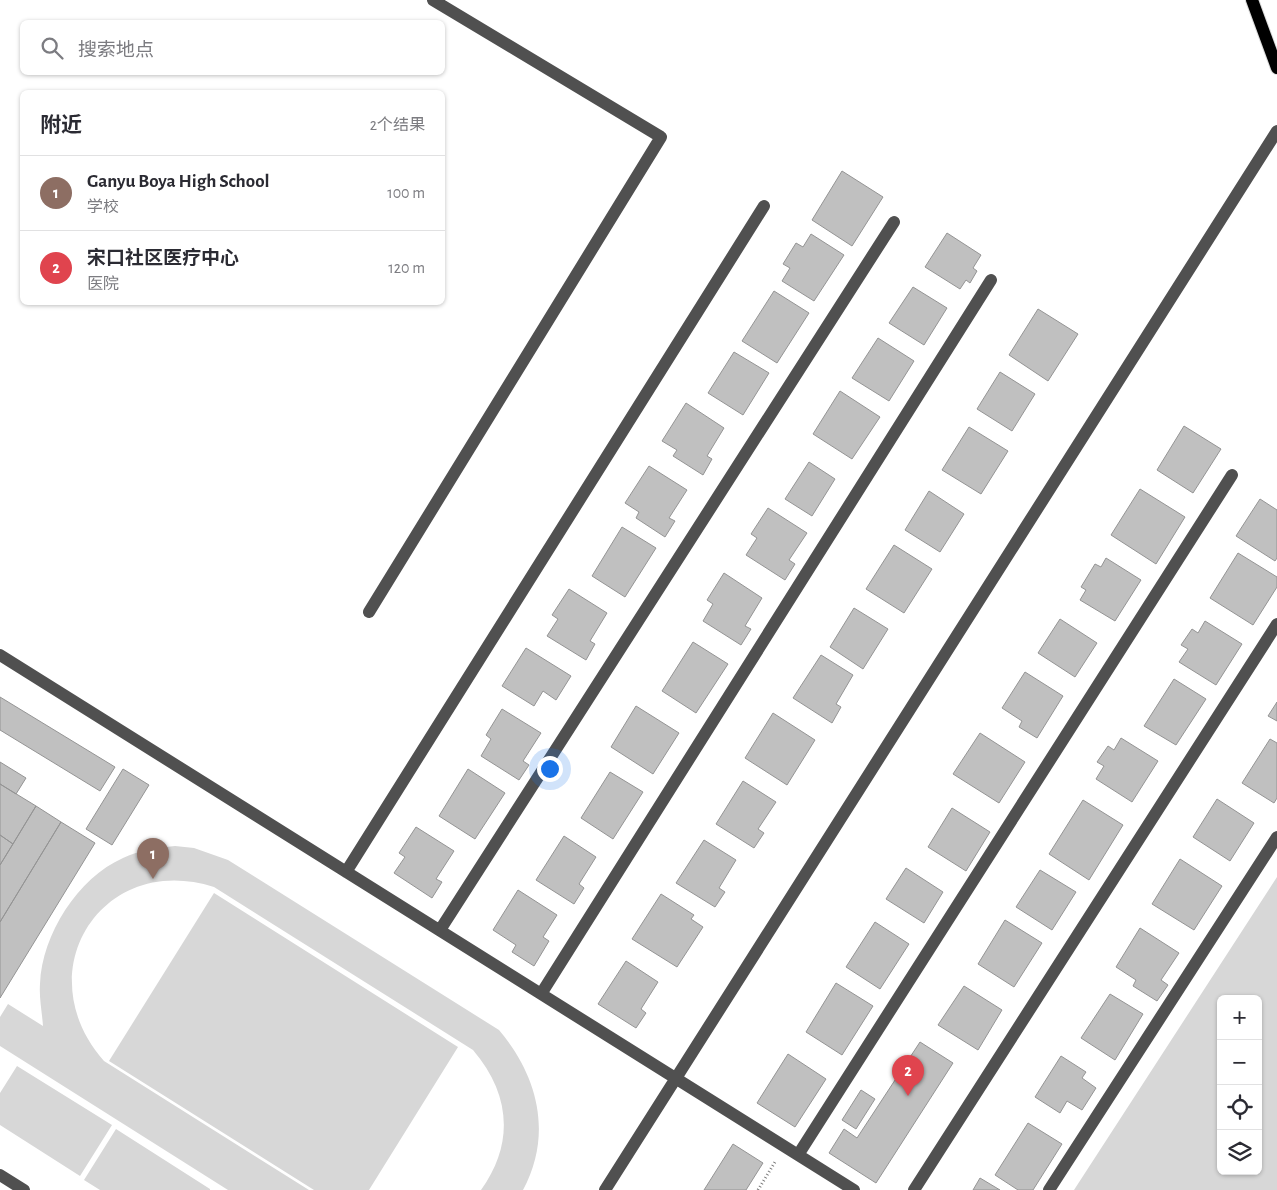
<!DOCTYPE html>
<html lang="zh">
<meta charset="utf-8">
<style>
:root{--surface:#fff;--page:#f2f2f3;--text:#2b2b33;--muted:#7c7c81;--line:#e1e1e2;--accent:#000}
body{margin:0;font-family:"Alegreya Sans","Noto Sans SC",sans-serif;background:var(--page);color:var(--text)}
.controls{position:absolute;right:15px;bottom:15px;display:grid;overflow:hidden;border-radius:8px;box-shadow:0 1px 4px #0004}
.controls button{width:45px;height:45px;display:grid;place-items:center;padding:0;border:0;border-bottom:1px solid var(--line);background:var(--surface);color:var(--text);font:25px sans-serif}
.you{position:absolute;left:549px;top:768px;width:18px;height:18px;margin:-12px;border:4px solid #fff;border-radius:50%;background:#1a73e8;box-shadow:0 0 0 8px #1a73e833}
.badge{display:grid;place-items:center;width:32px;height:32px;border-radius:50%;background:var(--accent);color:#fff;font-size:16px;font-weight:700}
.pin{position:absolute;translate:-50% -41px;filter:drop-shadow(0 1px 2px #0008)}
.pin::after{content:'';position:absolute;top:26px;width:18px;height:15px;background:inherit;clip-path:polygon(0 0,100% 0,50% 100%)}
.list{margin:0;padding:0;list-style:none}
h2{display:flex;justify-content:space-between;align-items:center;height:65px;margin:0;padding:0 20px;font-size:21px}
h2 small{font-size:16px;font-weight:400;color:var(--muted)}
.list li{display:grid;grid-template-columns:32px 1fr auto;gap:15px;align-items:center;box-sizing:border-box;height:75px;padding:0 20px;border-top:1px solid var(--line)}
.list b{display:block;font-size:19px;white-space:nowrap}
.list p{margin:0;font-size:16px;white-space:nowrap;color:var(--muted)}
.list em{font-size:16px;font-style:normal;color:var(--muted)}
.icon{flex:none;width:28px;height:28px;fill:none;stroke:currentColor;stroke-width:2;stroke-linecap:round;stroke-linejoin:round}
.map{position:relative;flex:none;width:1277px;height:1190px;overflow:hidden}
.search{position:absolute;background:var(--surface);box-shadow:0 1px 4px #0004;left:20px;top:20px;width:425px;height:55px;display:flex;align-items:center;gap:12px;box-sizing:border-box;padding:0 18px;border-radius:8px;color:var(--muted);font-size:19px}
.panel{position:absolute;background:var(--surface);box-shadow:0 1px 4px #0004;left:20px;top:90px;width:425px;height:215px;border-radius:8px}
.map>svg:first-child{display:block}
.green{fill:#d7d7d7;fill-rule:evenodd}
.building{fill:#c0c0c0;stroke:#949494}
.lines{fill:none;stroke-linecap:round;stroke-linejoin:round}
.major-casing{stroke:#dbdbdb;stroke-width:14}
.path{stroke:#727272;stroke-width:3;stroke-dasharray:1 2.5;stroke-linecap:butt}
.minor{stroke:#505050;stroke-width:12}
.major{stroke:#000;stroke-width:12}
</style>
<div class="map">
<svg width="1277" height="1190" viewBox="0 0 1277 1190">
<rect width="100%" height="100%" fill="#fff"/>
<path class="green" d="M175 846 194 848 228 860 499 1030C538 1076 553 1134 523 1190H481C515 1143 510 1093 473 1050L214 887C101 851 26 973 104 1061L309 1190H228L0 1046V1017L8 1004 43 1026C42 1012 39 998 40 984 42 934 78 878 123 858 140 850 157 848 175 846Z
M1277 877V1190H1074ZM1221 999H1258V1171H1221Z
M214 893 458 1047 369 1190H314L109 1061Z
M17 1066 112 1125 80 1176 0 1125V1093Z
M116 1129 210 1189V1190H100L84 1180Z"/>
<path class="building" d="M842 171 883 197 852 246 812 220Z
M947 233 981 255 973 268 977 271 970 283 966 280 960 289 925 267Z
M811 234 844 255 814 301 782 281 790 268 783 264 796 243 803 247Z
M913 287 947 308 924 345 889 323Z
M774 291 809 313 777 363 742 341Z
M1038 309 1078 334 1048 381 1009 355Z
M878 338 914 361 889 401 852 378Z
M734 352 769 373 743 415 708 393Z
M1000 372 1035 394 1012 431 977 409Z
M840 391 880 417 852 459 813 434Z
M686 403 724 428 707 456 712 459 703 475 673 456 677 450 662 441Z
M1184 426 1221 449 1193 493 1157 470Z
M969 427 1008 451 981 494 942 470Z
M809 462 835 479 812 516 785 499Z
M649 466 687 490 669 518 675 521 665 537 636 518 639 512 625 503Z
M1140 489 1185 517 1156 564 1111 535Z
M929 491 964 514 940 552 905 530Z
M1260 499 1277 510V558L1275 561 1236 536Z
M768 508 807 533 789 560 795 564 785 580 746 555 757 538 751 534Z
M622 527 656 548 625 597 592 576Z
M894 545 932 569 904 613 866 589Z
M1238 553 1277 577V587L1253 625 1210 598Z
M1106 558 1141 580 1115 621 1080 600 1086 590 1081 587 1095 564 1101 567Z
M724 573 762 598 745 626 751 629 741 645 703 621 713 604 707 600Z
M569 589 607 613 590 641 595 644 586 660 547 636 558 619 552 615Z
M854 608 888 629 863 669 830 647Z
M1060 619 1097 643 1075 677 1038 653Z
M1205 621 1242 644 1216 685 1179 662 1188 649 1181 645 1192 629 1198 633Z
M693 642 728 664 696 713 662 691Z
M526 648 571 676 556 700 543 691 534 706 502 686Z
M821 655 853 675 836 704 841 707 832 723 793 698Z
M1025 672 1063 696 1037 738 1019 727 1022 721 1002 708Z
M1174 679 1206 699 1176 745 1144 726Z
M0 697 115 767 100 791 0 730Z
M1277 702V721L1268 716Z
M636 706 679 733 653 774 611 747Z
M502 709 541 733 523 761 529 765 519 780 481 756 491 739 486 735Z
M773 713 815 740 787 785 745 758Z
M980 733 1025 762 999 803 953 774Z
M1121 738 1158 761 1132 802 1096 779 1104 766 1097 762 1108 746 1114 750Z
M1270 739 1277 743V798L1274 803 1242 783Z
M0 762 26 778 16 794 0 784Z
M123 769 149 785 112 845 86 829Z
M468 769 505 793 475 839 439 816Z
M610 772 643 792 613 839 581 818Z
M743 781 776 802 758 829 764 833 754 848 716 824Z
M0 784 36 806 13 844 0 835Z
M1217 799 1254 823 1230 861 1193 837Z
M1083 800 1123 825 1089 880 1049 854Z
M36 806 61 822 0 922V865Z
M952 808 990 832 966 871 928 847Z
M61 822 95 843 0 998V922Z
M416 827 454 851 436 879 442 882 432 898 394 873 405 857 399 853Z
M0 835 13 844 0 865Z
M564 836 596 857 579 884 584 888 574 904 536 880Z
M704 840 736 860 719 888 725 892 715 907 676 883Z
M1180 859 1222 886 1194 930 1152 904Z
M906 868 943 892 924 923 886 899Z
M1040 870 1076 892 1052 930 1016 907Z
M518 890 557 915 543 937 549 941 534 966 512 952 516 945 493 930Z
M661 894 694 915 691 919 703 927 677 967 632 939Z
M1005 920 1042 943 1014 987 978 964Z
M875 922 909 944 880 989 846 967Z
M1140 928 1179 953 1161 980 1168 985 1157 1001 1133 986 1136 980 1116 967Z
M626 961 658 982 641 1009 646 1013 636 1028 598 1004Z
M836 983 873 1006 842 1055 806 1032Z
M964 986 1002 1010 978 1050 938 1025Z
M1110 994 1143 1014 1115 1060 1081 1038Z
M920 1042 953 1063 876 1183 829 1153 844 1129 857 1138Z
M788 1054 826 1079 795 1127 757 1103Z
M1061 1056 1086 1072 1082 1078 1096 1088 1082 1110 1067 1101 1060 1113 1035 1097Z
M861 1090 875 1099 856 1129 842 1120Z
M1028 1123 1062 1144 1033 1190H1018L995 1175Z
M733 1144 763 1163 746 1190H704Z
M980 1178 1000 1190H973Z"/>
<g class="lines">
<g class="major-casing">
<path id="major" d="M1252 0 1277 68"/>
</g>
<path class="path" d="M758 1190 775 1162"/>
<path class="minor" d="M369 612 661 137 433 0
M0 655 854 1190
M346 872 764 206
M440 930 894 222
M541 994 991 280
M798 1155 1232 475
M0 1175 24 1190
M605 1190 1277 131
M914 1190 1277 624
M1049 1190 1277 837"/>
<use href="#major" class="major"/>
</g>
</svg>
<div class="controls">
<button>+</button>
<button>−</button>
<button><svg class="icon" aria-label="locate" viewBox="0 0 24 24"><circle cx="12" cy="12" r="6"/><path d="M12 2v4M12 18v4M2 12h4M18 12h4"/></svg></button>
<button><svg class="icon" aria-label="layers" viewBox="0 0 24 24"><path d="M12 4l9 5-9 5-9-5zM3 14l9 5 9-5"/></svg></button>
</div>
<div class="you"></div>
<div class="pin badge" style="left:153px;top:879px;background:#8d6e63">1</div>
<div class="pin badge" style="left:908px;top:1096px;background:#e0444e">2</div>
<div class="search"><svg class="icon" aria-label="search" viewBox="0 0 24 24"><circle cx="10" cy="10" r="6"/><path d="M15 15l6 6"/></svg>搜索地点</div>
<section class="panel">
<h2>附近<small>2个结果</small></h2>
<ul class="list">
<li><span class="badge" style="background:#8d6e63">1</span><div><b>Ganyu Boya High School</b><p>学校</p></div><em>100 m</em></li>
<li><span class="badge" style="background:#e0444e">2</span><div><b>宋口社区医疗中心</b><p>医院</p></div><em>120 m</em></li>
</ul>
</section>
</div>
